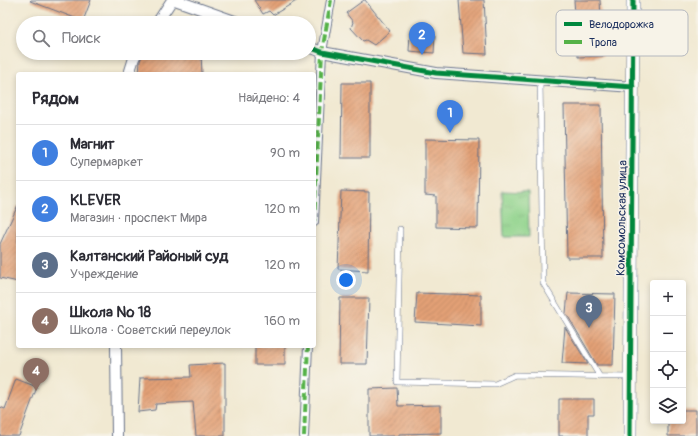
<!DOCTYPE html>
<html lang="ru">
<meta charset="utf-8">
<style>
:root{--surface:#fff;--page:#f7f7f7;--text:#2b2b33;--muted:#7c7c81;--line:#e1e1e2;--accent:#b5179e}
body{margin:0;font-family:Pangolin,sans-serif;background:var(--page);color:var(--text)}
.controls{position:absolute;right:12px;bottom:12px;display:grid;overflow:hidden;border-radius:4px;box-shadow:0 2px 6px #0003}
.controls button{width:36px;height:36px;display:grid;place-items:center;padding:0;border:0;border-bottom:1px solid var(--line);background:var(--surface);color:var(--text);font:20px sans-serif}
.you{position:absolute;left:346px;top:280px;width:14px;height:14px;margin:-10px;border:3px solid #fff;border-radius:50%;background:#1a73e8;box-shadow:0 0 0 6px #1a73e833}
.badge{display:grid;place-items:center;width:26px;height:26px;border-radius:50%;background:var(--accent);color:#fff;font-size:13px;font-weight:700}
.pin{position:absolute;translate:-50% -33px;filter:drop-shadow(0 1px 2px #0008)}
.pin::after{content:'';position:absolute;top:21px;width:14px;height:12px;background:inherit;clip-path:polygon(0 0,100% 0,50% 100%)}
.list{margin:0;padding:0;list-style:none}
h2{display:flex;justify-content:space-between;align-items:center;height:52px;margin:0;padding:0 16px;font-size:17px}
h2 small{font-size:13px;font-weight:400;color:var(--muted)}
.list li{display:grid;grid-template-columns:26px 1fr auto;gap:12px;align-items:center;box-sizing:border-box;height:56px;padding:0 16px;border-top:1px solid var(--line)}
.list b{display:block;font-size:15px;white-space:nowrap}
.list p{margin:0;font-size:13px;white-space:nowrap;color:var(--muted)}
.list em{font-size:13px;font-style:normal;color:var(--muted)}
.icon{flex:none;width:22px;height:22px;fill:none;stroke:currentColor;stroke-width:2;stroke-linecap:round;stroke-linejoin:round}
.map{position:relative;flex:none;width:698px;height:436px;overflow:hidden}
.search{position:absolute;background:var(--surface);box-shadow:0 2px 6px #0003;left:16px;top:16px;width:300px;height:44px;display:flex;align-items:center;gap:10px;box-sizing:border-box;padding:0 14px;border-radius:22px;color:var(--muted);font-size:15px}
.panel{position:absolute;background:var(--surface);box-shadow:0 2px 6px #0003;left:16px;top:72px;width:300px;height:276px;border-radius:4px}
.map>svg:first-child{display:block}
.park{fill:url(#park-tufts);stroke:#558174}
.building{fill:url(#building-hatch)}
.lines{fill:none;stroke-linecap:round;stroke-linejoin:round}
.service-casing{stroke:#667087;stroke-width:6}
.pedestrian-casing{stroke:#667087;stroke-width:10}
.minor-casing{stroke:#667087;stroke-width:12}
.tertiary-casing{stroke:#667087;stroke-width:14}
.service{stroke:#fff;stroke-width:5}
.pedestrian{stroke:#fff;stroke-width:8}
.minor{stroke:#fff;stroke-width:10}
.tertiary{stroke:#fff;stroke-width:13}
.quiet{stroke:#55b248;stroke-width:4;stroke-dasharray:8 4;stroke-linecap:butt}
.cycleway-casing{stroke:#f7f3e8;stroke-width:8}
.cycleway{stroke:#00873e;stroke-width:5}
.labels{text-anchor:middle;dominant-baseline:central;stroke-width:3;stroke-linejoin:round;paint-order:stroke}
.street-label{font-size:12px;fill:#1b2f5e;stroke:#f7f3e8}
.key{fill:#f7f3e8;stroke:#b5b8bf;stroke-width:1}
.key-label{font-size:11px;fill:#1b2f5e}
</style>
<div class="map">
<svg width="698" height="436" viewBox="0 0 698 436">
<defs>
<pattern id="park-tufts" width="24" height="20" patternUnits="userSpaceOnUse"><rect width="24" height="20" fill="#8fd38b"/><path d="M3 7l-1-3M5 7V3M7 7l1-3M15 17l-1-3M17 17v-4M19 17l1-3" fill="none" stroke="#7bb57a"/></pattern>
<pattern id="building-hatch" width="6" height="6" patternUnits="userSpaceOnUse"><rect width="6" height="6" fill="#e3a076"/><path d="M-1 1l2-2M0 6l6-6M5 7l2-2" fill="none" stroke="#b78364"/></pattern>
</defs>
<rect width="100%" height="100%" fill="#f7f3e8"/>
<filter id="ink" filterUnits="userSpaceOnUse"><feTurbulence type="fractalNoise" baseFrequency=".025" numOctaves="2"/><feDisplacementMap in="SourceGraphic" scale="8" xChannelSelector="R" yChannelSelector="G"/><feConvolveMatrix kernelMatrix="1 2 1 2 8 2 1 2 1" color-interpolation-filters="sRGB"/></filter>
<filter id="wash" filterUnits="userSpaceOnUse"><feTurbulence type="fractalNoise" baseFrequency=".012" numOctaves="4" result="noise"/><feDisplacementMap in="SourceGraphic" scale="16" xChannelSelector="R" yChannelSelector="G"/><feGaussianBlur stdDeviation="0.9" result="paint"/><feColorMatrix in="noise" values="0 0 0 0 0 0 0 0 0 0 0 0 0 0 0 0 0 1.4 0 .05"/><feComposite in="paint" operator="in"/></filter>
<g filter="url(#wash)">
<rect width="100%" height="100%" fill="#f1e9d2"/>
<path class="park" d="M502 191 528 192 529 237H504Z"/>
<g id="blocks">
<path class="building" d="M31 0H91L83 21 30 1Z
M254 0H298L273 15 269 11 263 14Z
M364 0H365L390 31 374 45 366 40 363 41 351 28 353 22 346 13Z
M459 0H484L487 54 463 53Z
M574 0H600L603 56 578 57Z
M410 33 435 35 434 53 409 51Z
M143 53H201L202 74H139L140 61Z
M342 83H370V158H341Z
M564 105H601L603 258H567Z
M425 139 479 140 478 228 436 227V196L425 195Z
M341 191 369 192 368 271 338 269Z
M18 205V282L0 278V244Z
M417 293 481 295V326L415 322Z
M568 293 615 294 613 365H597L566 313Z
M340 298H369L367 364H339Z
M565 327 588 364 562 363Z
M255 346H285V365H255Z
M225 363V436H196L193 402 156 404 155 410 138 412 140 378 191 377 190 365Z
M16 379 37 387 19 436H0V407L5 409Z
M397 388 398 406 441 405V433L399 434V436H369V389Z
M559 399H594V414H588V436H559Z
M683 410H696V436H668V421H683Z"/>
</g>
</g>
<g filter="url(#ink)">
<use href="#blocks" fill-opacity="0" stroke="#667087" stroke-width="1"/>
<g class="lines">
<g class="service-casing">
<path id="service" d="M540 80 543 283 600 377
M400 229 397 382 495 384 515 375 629 377"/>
</g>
<g class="pedestrian-casing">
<path id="pedestrian" d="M314 222 322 52 331 0
M304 436 308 346"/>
</g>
<g class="minor-casing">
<path id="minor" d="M175 0 240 23
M157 23 172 0
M309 47 322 52 436 73 633 87
M129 74 134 58 137 53
M116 346 117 436"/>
</g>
<g class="tertiary-casing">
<path id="tertiary" d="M630 436 633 0"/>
</g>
<use href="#service" class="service"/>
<use href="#pedestrian" class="pedestrian"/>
<use href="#minor" class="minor"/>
<use href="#tertiary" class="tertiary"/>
<path class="quiet" d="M314 222 322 52 331 0
M304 436 308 346"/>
<g class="cycleway-casing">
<path id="cycleway" d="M309 47 322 52 436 73 633 87
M630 436 633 0"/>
</g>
<use href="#cycleway" class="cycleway"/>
</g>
</g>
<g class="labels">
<g class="street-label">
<text transform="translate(622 218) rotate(-89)">Комсомольская улица</text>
</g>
</g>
<rect x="556" y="10" width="132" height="46" rx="6" class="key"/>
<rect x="564" y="22" width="18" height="4" fill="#00873e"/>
<rect x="564" y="40" width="18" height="4" fill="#55b248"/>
<g class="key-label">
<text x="589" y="28">Велодорожка</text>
<text x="589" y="46">Тропа</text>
</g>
</svg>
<div class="controls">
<button>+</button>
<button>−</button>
<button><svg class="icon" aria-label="locate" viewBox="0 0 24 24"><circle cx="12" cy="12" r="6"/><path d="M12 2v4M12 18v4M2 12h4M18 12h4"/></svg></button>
<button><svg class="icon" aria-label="layers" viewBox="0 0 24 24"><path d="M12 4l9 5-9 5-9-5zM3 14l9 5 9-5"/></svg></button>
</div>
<div class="you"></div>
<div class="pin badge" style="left:450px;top:133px;background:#3f7fe0">1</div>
<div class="pin badge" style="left:422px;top:55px;background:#3f7fe0">2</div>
<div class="pin badge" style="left:589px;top:328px;background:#5c6f8a">3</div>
<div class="pin badge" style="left:36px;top:391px;background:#8d6e63">4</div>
<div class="search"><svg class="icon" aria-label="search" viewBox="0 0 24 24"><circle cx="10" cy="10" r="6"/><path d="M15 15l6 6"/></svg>Поиск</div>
<section class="panel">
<h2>Рядом<small>Найдено: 4</small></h2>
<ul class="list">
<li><span class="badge" style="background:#3f7fe0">1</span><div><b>Магнит</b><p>Супермаркет</p></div><em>90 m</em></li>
<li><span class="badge" style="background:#3f7fe0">2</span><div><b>KLEVER</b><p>Магазин · проспект Мира</p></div><em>120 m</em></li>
<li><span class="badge" style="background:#5c6f8a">3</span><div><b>Калтанский Районый суд</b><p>Учреждение</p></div><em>120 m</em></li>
<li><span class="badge" style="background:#8d6e63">4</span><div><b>Школа № 18</b><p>Школа · Советский переулок</p></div><em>160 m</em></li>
</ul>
</section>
</div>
